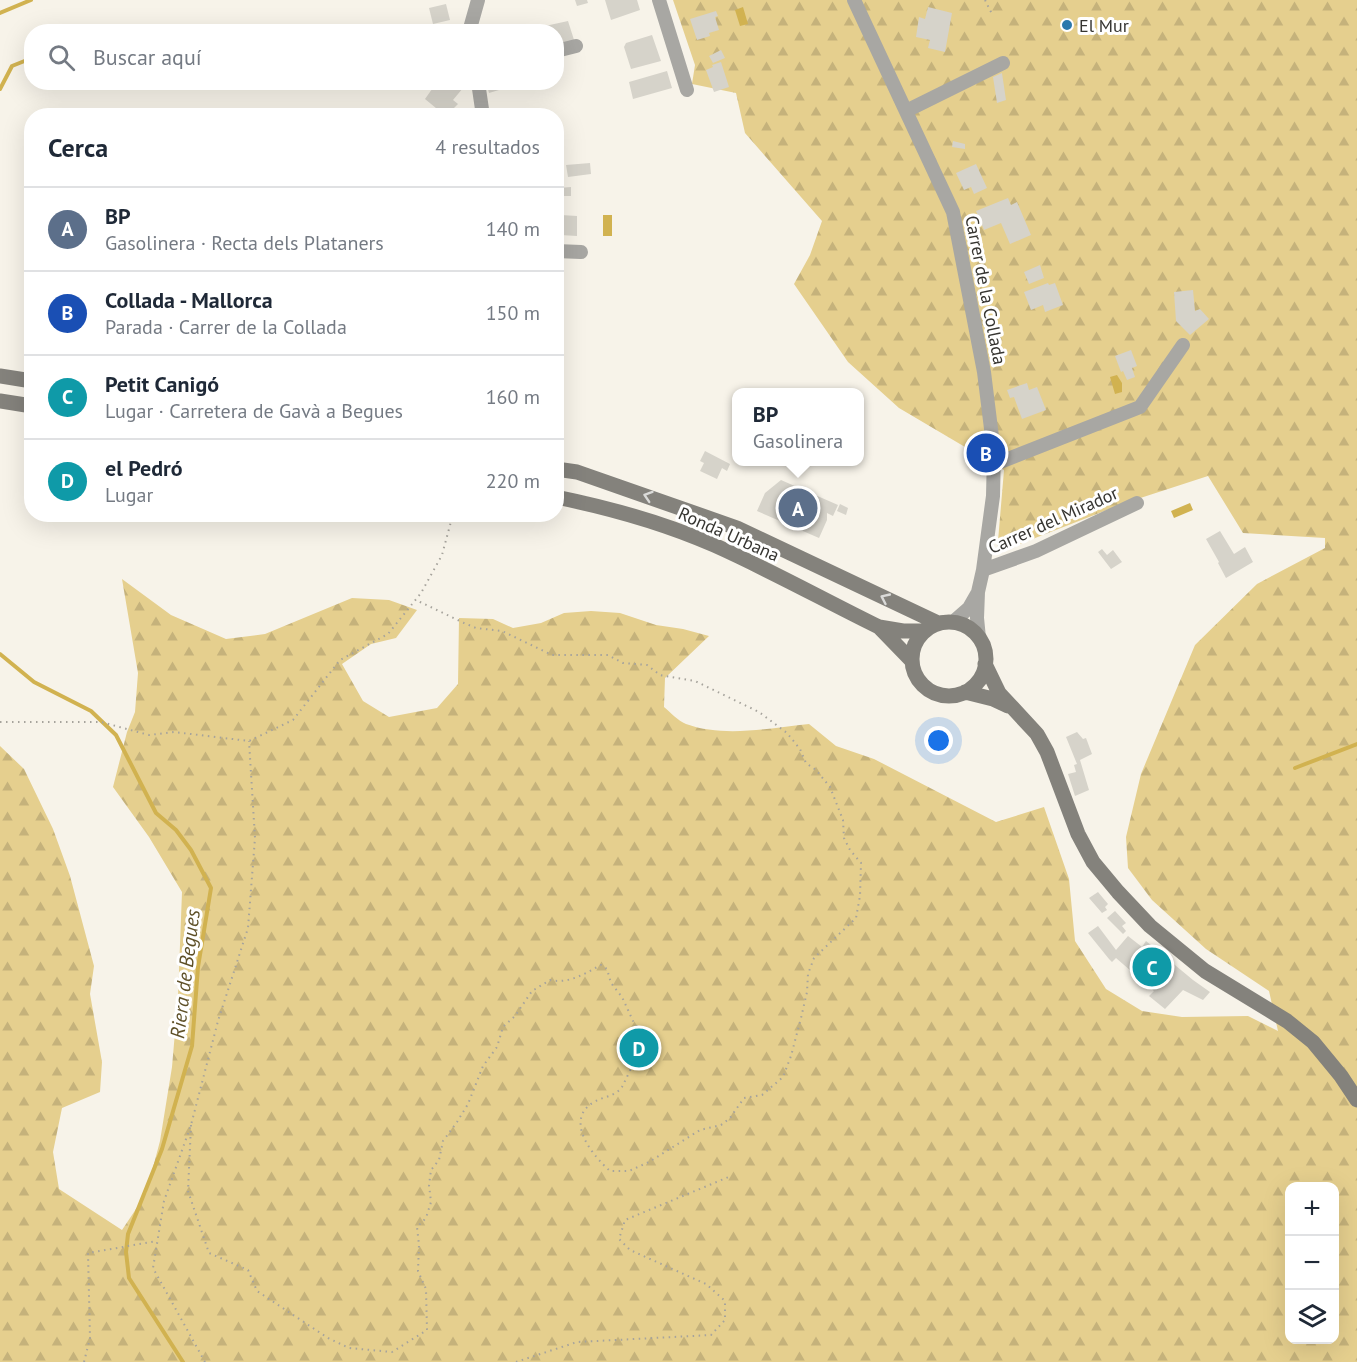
<!DOCTYPE html>
<html lang="es">
<meta charset="utf-8">
<style>
:root{--surface:#fff;--page:#f2f2f3;--text:#1f2937;--muted:#747a83;--line:#e0e1e3;--accent:#2b79ac}
body{margin:0;font-family:"PT Sans",sans-serif;background:var(--page);color:var(--text)}
.controls{position:absolute;right:18px;bottom:18px;display:grid;overflow:hidden;border-radius:12px;box-shadow:0 6px 24px #0002}
.controls button{width:54px;height:54px;display:grid;place-items:center;padding:0;border:0;border-bottom:2px solid var(--line);background:var(--surface);color:var(--text);font:30px sans-serif}
.you{position:absolute;left:939px;top:741px;width:21px;height:21px;margin:-15px;border:4px solid #fff;border-radius:50%;background:#1a73e8;box-shadow:0 0 0 9px #1a73e833}
.badge{display:grid;place-items:center;width:39px;height:39px;border-radius:50%;background:var(--accent);color:#fff;font-size:20px;font-weight:700}
.pin{position:absolute;translate:-50% -50%;border:3px solid #fff;box-shadow:0 2px 6px #0006}
.popup{position:absolute;left:732px;top:388px;width:132px;height:78px;box-sizing:border-box;display:grid;place-content:center;border-radius:12px;background:var(--surface);filter:drop-shadow(0 2px 4px #0005);font-size:20px;white-space:nowrap;color:var(--muted)}
.popup b{font-size:22px;color:var(--text)}
.popup::after{content:'';position:absolute;left:50%;top:100%;margin-left:-12px;border:12px solid transparent;border-top-color:var(--surface)}
.list{margin:0;padding:0;list-style:none}
h2{display:flex;justify-content:space-between;align-items:center;height:78px;margin:0;padding:0 24px;font-size:26px}
h2 small{font-size:20px;font-weight:400;color:var(--muted)}
.list li{display:grid;grid-template-columns:39px 1fr auto;gap:18px;align-items:center;box-sizing:border-box;height:84px;padding:0 24px;border-top:2px solid var(--line)}
.list b{display:block;font-size:22px;white-space:nowrap}
.list p{margin:0;font-size:20px;white-space:nowrap;color:var(--muted)}
.list em{font-size:20px;font-style:normal;color:var(--muted)}
.icon{flex:none;width:33px;height:33px;fill:none;stroke:currentColor;stroke-width:2;stroke-linecap:round;stroke-linejoin:round}
.map{position:relative;flex:none;width:1357px;height:1362px;overflow:hidden}
.search{position:absolute;background:var(--surface);box-shadow:0 6px 24px #0002;left:24px;top:24px;width:540px;height:66px;display:flex;align-items:center;gap:15px;box-sizing:border-box;padding:0 21px;border-radius:24px;color:var(--muted);font-size:22px}
.panel{position:absolute;background:var(--surface);box-shadow:0 6px 24px #0002;left:24px;top:108px;width:540px;height:414px;border-radius:24px}
.map>svg:first-child{display:block}
.forest{fill:url(#forest-firs);fill-rule:evenodd}
.water{fill:#d1b250}
.lines{fill:none;stroke-linecap:round;stroke-linejoin:round}
.stream{stroke:#d1b250;stroke-width:4}
.building{fill:#d6d3ca}
.path{stroke:#a6a39c;stroke-width:2;stroke-dasharray:1.5 4.5;stroke-linecap:butt}
.street{stroke:#a8a7a3;stroke-width:14}
.secondary{stroke:#84827c;stroke-width:15}
.oneway{stroke:#dadad8}
.poi-dot{fill:#2b79ac;stroke:#fff;stroke-width:2}
.labels{text-anchor:middle;dominant-baseline:central;stroke-width:6;stroke-linejoin:round;paint-order:stroke}
.poi-label{font-size:18px;fill:#363531;stroke:#fff;text-anchor:start}
.street-label{font-size:18px;fill:#363531;stroke:#fff}
.water-label{font-size:20px;font-style:italic;fill:#5e5028;stroke:#fff}
</style>
<div class="map">
<svg width="1357" height="1362" viewBox="0 0 1357 1362">
<defs>
<pattern id="forest-firs" width="22" height="20" patternUnits="userSpaceOnUse" patternTransform="scale(1.5)"><rect width="22" height="20" fill="#e5cf8e"/><path d="M5 1l3.5 6h-7zM16 11l3.5 6h-7z" fill="#c5b27b"/></pattern>
</defs>
<rect width="100%" height="100%" fill="#f7f3e9"/>
<path class="forest" d="M673 0H1357V1362H0V746L24 769 53 829 70 876 94 966 90 994 102 1062 100 1092 62 1108 53 1152 59 1189 122 1230 146 1194 160 1141 172 1067 178 997 182 892 149 837 113 787 127 732 135 712 138 673 122 579 171 615 226 639 265 634 352 598 389 600 417 610 396 638 371 644 342 664 363 701 389 717 437 708 458 684 459 618 493 619 513 628 541 623 564 613 591 611 620 613 656 625 683 629 709 636 665 678 664 707C670 712 678 721 686 724 725 738 769 728 809 724L836 746 874 759 996 822 1044 807 1069 879 1075 941 1106 989 1142 1011 1182 1017 1248 1016 1278 1031 1269 991 1206 949 1152 900 1128 868 1126 837 1141 774 1195 645 1257 584 1325 548V538L1243 533 1208 476 1125 503 997 553 1004 470 899 408 848 362 794 284 810 255 822 221 745 133 736 93 692 84 695 65ZM1290 1186H1334V1340H1290Z"/>
<path class="water" d="M743 7 748 24 740 26 735 10Z
M603 215H612V236H603Z
M1117 375 1122 383V392L1115 394 1110 377Z
M1190 503 1193 510 1174 518 1171 511Z"/>
<g class="lines">
<path class="stream" d="M0 13 31 0
M95 32 108 26
M0 89 12 66 32 58
M0 654 34 682 91 711 116 735 156 813 176 830 191 850 211 888 198 967 192 1046 162 1149 128 1234 126 1252 129 1278 183 1362
M1295 768 1357 744"/>
</g>
<path class="building" d="M575 0H587L588 3 577 6Z
M605 0H637L640 10 611 20Z
M446 4 450 20 433 24 429 8Z
M928 7 952 13 945 52 928 48 930 40 916 37 919 17 925 19Z
M716 11 718 16 715 17 719 30 709 33 710 36 697 40 690 19Z
M568 21 575 43 556 47V32H537L536 28Z
M652 35 661 61 631 69 624 47 626 43Z
M721 50 725 58 713 63 709 56Z
M721 62 729 87 714 92 706 70 713 67 712 65Z
M667 71 672 88 633 99 629 82Z
M1002 73 1006 100 997 103 993 77Z
M437 82H468L453 100 458 104 450 112 445 109 442 113 425 99Z
M486 82H509V83L498 87 499 90 489 93Z
M953 141 965 144V149L952 147Z
M590 163 591 174 568 177 566 165Z
M976 164 987 188 974 194 971 187 964 190 956 173Z
M571 187V196H558V188Z
M1008 198 1011 205 1017 202 1031 235 1010 244 1001 223 984 230 976 211Z
M561 215 577 216V236L560 235Z
M1040 265 1044 278 1029 284 1024 272Z
M1048 283 1049 285 1055 283 1063 305 1045 312 1043 305 1031 310 1024 292Z
M1193 290 1195 311 1200 309 1209 319 1190 335 1176 321 1174 292Z
M1131 350 1137 366 1132 368 1135 377 1127 380 1123 371 1121 372 1115 356Z
M1027 383 1029 390 1037 387 1046 410 1022 419 1014 397 1010 398 1007 390Z
M556 405 564 407 557 432H556Z
M705 451 730 464 727 471 722 468 717 479 700 471 704 463 700 461Z
M781 480 838 505 833 516 827 513V520L819 538 757 511 765 493Z
M840 504 848 508 846 515 837 511Z
M1220 531 1234 554 1245 547 1253 562 1226 578 1218 563 1219 562 1206 539Z
M1102 549 1107 555 1113 550 1122 562 1111 569 1098 552Z
M1077 732 1083 739 1086 738 1092 754 1080 760 1089 790 1075 796 1068 774 1076 772 1074 765 1077 764 1066 737Z
M1098 892 1108 904 1105 907 1107 910 1102 913 1089 898Z
M1115 911 1126 923 1122 926 1126 931 1123 934 1107 918Z
M1098 926 1116 950 1128 936 1142 947 1146 941 1193 980 1210 992 1203 1000 1183 990 1165 1009 1149 996 1154 991 1116 958 1112 962 1109 959 1088 933Z"/>
<g class="lines">
<path class="path" d="M985 0 993 16
M0 722H101L149 735 174 732 249 741 293 720 340 660 388 634 421 593 442 555 453 514
M191 1125 188 1191 209 1253 248 1270 257 1291 328 1338 349 1348 392 1352 427 1330 426 1289 418 1271 419 1245 417 1227 426 1218 431 1202 429 1185 431 1170 439 1160 443 1141 457 1122 468 1104 483 1066 497 1047 503 1027 515 1016 532 991 550 980C569 984 584 974 601 965L607 969 611 983 622 997 634 1023 640 1030C638 1036 634 1042 633 1048 632 1052 634 1057 634 1061 633 1065 624 1083 622 1087 615 1097 604 1096 594 1102 563 1120 593 1156 610 1171H629L649 1162 700 1130 721 1125 730 1118 744 1098 762 1095 783 1077 791 1056 801 1018 807 992 808 974 814 958 856 918 860 896 861 863 850 850 844 838 843 820 830 787 816 770 806 763 800 749 787 733 759 712 695 681 660 675 647 665 623 663 608 655H552L502 631 476 628 464 623 416 600
M84 1362 90 1338 88 1253 157 1241
M205 1362 153 1268 164 1201 191 1125 218 1021 248 928 255 838 249 741
M516 1362 577 1342 711 1335 725 1320V1301L706 1284 630 1250 619 1239 625 1220 731 1176"/>
<path class="street" d="M659 0 687 90
M854 0 953 212 984 372 994 453 993 496 983 570 978 592 977 618 979 638
M469 32 478 0
M556 51 576 46
M478 82 483 116
M906 111 1003 63
M556 251 581 252
M995 464 1140 407 1183 345
M983 570 1036 551 1137 503
M953 622 969 608 977 594"/>
<path class="secondary" d="M0 376 32 381
M0 401 32 406
M556 469 577 472 737 528 938 623
M556 497C610 508 664 523 714 545 770 570 824 600 879 627L903 631H925
M912 659a37 37 0 1 1 74 0a37 37 0 1 1-74 0Z
M879 627 911 660
M985 664 999 693 1037 734 1047 752 1078 834 1093 862 1118 892 1150 926 1205 971 1287 1021 1313 1042 1341 1076 1357 1100
M965 692 993 699 1008 706"/>
</g>
<defs><path id="oneway-chevron" d="M-2-3.5L2.5 0L-2 3.5" fill="none" stroke-width="1.6" stroke-linecap="round" stroke-linejoin="round" transform="scale(1.5)"/></defs>
<g class="oneway">
<use href="#oneway-chevron" transform="translate(648 496) rotate(-162)"/>
<use href="#oneway-chevron" transform="translate(885 598) rotate(-155)"/>
</g>
<circle class="poi-dot" cx="1067" cy="25" r="6"/>
<g class="labels">
<g class="poi-label">
<text x="1079" y="25">El Mur</text>
</g>
<g class="street-label">
<text transform="translate(986 290) rotate(79)">Carrer de la Collada</text>
<text transform="translate(1053 520) rotate(-24)">Carrer del Mirador</text>
<text transform="translate(729 534) rotate(24)">Ronda Urbana</text>
</g>
<g class="water-label">
<text transform="translate(185 974) rotate(-83)">Riera de Begues</text>
</g>
</g>
</svg>
<div class="controls">
<button>+</button>
<button>−</button>
<button><svg class="icon" aria-label="layers" viewBox="0 0 24 24"><path d="M12 4l9 5-9 5-9-5zM3 14l9 5 9-5"/></svg></button>
</div>
<div class="you"></div>
<div class="pin badge" style="left:798px;top:508px;background:#5c6f8a">A</div>
<div class="popup"><b>BP</b>Gasolinera</div>
<div class="pin badge" style="left:986px;top:453px;background:#1a4fb4">B</div>
<div class="pin badge" style="left:1152px;top:967px;background:#0f9aa8">C</div>
<div class="pin badge" style="left:639px;top:1048px;background:#0f9aa8">D</div>
<div class="search"><svg class="icon" aria-label="search" viewBox="0 0 24 24"><circle cx="10" cy="10" r="6"/><path d="M15 15l6 6"/></svg>Buscar aquí</div>
<section class="panel">
<h2>Cerca<small>4 resultados</small></h2>
<ul class="list">
<li><span class="badge" style="background:#5c6f8a">A</span><div><b>BP</b><p>Gasolinera · Recta dels Plataners</p></div><em>140 m</em></li>
<li><span class="badge" style="background:#1a4fb4">B</span><div><b>Collada - Mallorca</b><p>Parada · Carrer de la Collada</p></div><em>150 m</em></li>
<li><span class="badge" style="background:#0f9aa8">C</span><div><b>Petit Canigó</b><p>Lugar · Carretera de Gavà a Begues</p></div><em>160 m</em></li>
<li><span class="badge" style="background:#0f9aa8">D</span><div><b>el Pedró</b><p>Lugar</p></div><em>220 m</em></li>
</ul>
</section>
</div>
